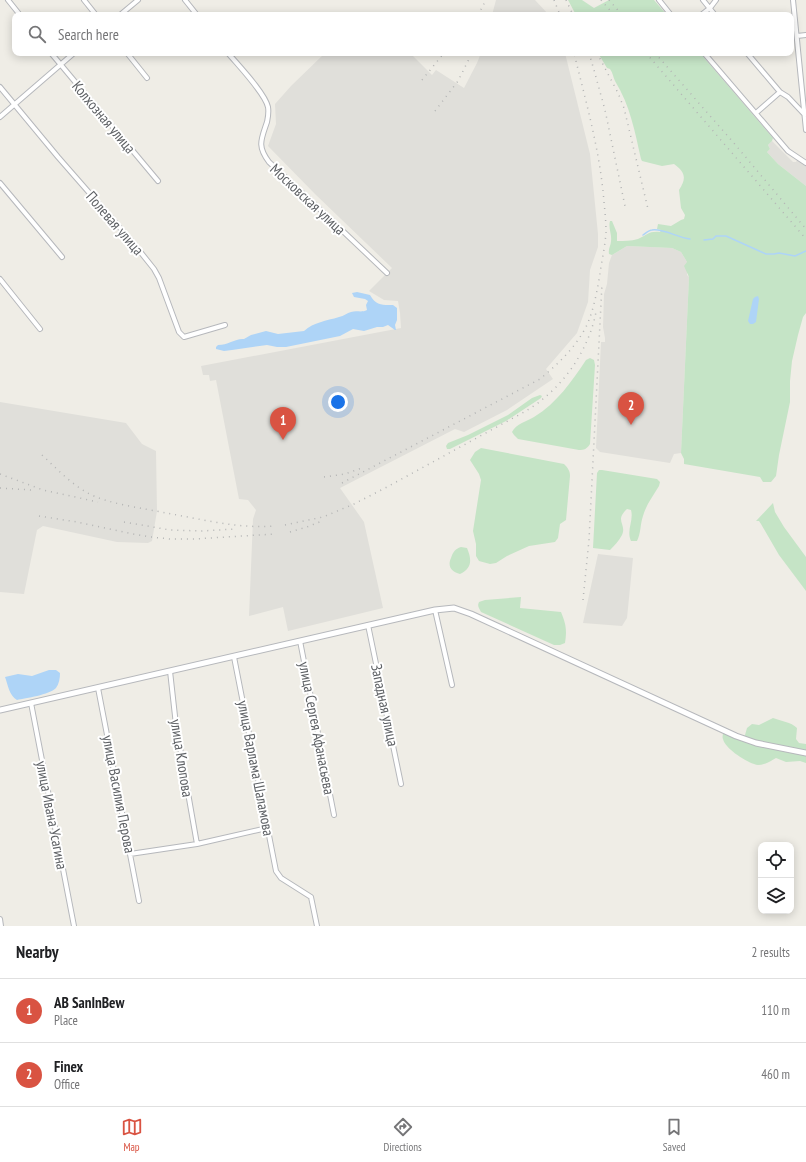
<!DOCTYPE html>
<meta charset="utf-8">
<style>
:root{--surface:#fff;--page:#f2f2f2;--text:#202124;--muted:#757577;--line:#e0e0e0;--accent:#d95342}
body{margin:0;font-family:"PT Sans Narrow",sans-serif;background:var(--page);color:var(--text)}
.controls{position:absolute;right:12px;bottom:12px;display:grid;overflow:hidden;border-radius:8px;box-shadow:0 2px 10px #0003}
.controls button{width:36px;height:36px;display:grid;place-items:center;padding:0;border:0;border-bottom:1px solid var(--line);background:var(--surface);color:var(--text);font:20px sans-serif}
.you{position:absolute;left:338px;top:402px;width:14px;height:14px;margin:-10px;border:3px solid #fff;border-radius:50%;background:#1a73e8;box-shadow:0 0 0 6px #1a73e833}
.badge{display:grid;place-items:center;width:26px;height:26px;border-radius:50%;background:var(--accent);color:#fff;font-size:13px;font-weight:700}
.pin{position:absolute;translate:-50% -33px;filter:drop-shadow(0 1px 2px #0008)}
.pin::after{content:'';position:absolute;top:21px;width:14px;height:12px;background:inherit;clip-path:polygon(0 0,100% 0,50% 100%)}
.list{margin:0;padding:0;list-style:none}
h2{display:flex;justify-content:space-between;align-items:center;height:52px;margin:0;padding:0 16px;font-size:17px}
h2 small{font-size:13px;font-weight:400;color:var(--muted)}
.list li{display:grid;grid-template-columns:26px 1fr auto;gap:12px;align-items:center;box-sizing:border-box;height:64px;padding:0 16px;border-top:1px solid var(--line)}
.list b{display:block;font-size:15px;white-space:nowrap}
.list p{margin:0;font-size:13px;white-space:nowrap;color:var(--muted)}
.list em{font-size:13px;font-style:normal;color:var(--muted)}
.icon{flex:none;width:22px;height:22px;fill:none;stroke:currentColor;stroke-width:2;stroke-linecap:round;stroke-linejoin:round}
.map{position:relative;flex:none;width:806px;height:926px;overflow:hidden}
.search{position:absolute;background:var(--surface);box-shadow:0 2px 10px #0003;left:12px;right:12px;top:12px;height:44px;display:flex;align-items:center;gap:10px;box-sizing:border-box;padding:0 14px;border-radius:8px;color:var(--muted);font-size:15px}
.sheet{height:180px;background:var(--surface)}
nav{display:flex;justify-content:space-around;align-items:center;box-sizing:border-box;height:56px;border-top:1px solid var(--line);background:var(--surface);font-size:11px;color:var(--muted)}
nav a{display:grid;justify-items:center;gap:2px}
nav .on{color:var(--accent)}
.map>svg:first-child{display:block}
.industrial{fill:#e0dfda}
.green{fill:#c5e4c6}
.water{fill:#aed4f7}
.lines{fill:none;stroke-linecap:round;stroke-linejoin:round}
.stream{stroke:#aed4f7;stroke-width:1.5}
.minor-casing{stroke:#b6b8bc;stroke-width:6}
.tertiary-casing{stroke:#b6b8bc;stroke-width:7}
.minor{stroke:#fff;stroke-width:4}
.tertiary{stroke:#fff;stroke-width:5}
.rail{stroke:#b4b5b5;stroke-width:1.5;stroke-dasharray:1 5;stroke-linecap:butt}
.labels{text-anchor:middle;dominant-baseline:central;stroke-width:4;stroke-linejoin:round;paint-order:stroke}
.street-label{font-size:15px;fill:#5e6165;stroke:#fff}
</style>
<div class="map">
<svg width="806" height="926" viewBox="0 0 806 926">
<rect width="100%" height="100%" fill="#efede6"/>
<path class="industrial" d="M496 0H535L549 15H492Z
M325 53H410L432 75 436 70 464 88 477 63 481 53H565L590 154 598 234V247L590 270 588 302 577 333 546 369 553 379 507 410 464 432 455 429 340 488 364 522 383 608 288 631 283 607 249 616 253 519 256 510 248 500 239 499 216 380 210 381 209 375H203L201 366 401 328 400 313 398 301 384 300 369 291 392 268 315 194 268 146 276 124 275 104 291 86Z
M772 141 793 162H796L798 159 806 163V186L778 164 767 152 770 149 768 145Z
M627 246 672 248 681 252 687 262V275L689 277 681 453 674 454 670 463 600 452 596 448 601 342H605V338L603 327 604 294 607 284 609 263 612 255Z
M0 402 126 423 142 444 156 451 157 511 152 541 148 543 117 542 43 526 37 530 24 594 0 592Z
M598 554 633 558 627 618 622 626 583 623Z"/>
<path class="green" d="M568 0H582L594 8 609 0H654L667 15H576Z
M598 53H700L773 138 772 141 768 145 770 149 767 152 778 164 806 186V313L803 317 798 335 792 361 790 381V402L779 455 776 476 771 482H763L760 477 684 464V459L681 453 689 277 684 266 687 262 681 252 672 248 627 246 612 255 609 254C608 248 611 246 611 241 612 234 608 228 610 221H612L617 233V241C624 241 631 241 638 239 648 235 648 231 660 232L661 230 657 229 658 224 671 226 681 220 684 219 685 215 681 208 679 190C687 178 685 172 674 164L662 166 642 161 641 159C635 132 630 105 615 81 613 77 613 73 610 69L607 68Z
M590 358 594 360 595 365 590 444C587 449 584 450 579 450L518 439 514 435 512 432C516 424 527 421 534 417 557 403 572 381 586 360Z
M540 395 542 396 541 398 506 421 450 449H447L446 446 448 443 468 435 508 415 532 398Z
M481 448 564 464C568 468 570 471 570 476L566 520 560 524 558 538 555 542 529 546 507 556 496 563 490 564 479 561 476 556V544L473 531 481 480 479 474 470 460 475 452Z
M599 470H602L657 479 660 482 659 486C653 496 646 505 643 516 640 525 641 533 637 541H631C626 530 634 521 631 510L627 509C614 521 627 524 622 535 619 541 614 546 610 550L593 548 597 473Z
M773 503 775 512 784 527 806 557V591L779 555 761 524 759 521H756Z
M461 547 467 548C472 560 472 568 460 574 452 572 447 567 451 558 453 552 455 549 461 547Z
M521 597 520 608 561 612C566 624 567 630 565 643L560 645H554L481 612C479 608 477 606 479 602L485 600Z
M773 718C781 721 791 722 797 728L796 739 799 743 806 744V763L800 761 786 762 776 758C771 761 765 765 758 765 749 764 725 749 723 739 722 737 723 735 723 733L740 739 745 735 747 728 752 724 759 725Z"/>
<path class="water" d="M357 292 370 295C376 306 383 305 393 305L397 308V320L395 325 396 330H395L388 325 383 327H377L364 331 353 329 340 336 286 347H277L267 345 232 350 224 351 216 349V347L218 345C228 345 236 338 244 339L251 335 266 331 278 334 304 331C314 322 326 321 339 317 344 316 347 313 351 312 357 310 361 313 367 310L366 305 368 301 365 299 354 297 352 293Z
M758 296 759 299 756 322 753 324H750L748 321 753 299 755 297Z
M49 670H56L60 673C60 678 59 684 56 688 49 695 26 698 17 700 9 695 8 685 5 677L18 674 32 676Z"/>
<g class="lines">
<path class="stream" d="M643 235C646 233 649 230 652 230 663 228 678 238 690 239
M704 240 713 239 716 236H726L766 254H774L779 253 795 256 806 251"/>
<g class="minor-casing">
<path id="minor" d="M8 0 20 15
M84 0 96 15
M185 0 197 15
M659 0 671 15
M703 0 715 15
M793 0 806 130
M120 15 138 0
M701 15 710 8 716 0
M797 36 806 35
M51 53 158 181
M127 53 147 78
M228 53C238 65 265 93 268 107 269 113 268 117 267 122 261 140 257 146 269 162L327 216 387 273
M704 53 788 151 806 163
M747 53 780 92 788 97 805 115
M0 87 58 157 134 244 154 269 159 278 179 332 184 337 225 325
M756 113 780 92
M0 117 74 53
M0 183 62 257
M0 279 40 329
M435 610 452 685
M368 625 401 784
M300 641 334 815
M234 657 276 871 281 878 311 897 317 926
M170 671 176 725 197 844
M98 688 139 901
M31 703 74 926
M130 854 197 844 267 828
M0 919 1 926"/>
</g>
<g class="tertiary-casing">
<path id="tertiary" d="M0 710 435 610 454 608 471 614 736 736 756 743 806 753"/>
</g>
<use href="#minor" class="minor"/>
<use href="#tertiary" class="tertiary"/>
<path class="rail" d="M554 0 560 15
M566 0 573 15
M601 0 614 15
M609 0 622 15
M478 15 486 0
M589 53 594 70 605 110 625 206
M597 53 618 93 624 108 648 209
M646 53 806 239
M655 53 733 142 806 229
M422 80 444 53
M435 111 458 81 472 53
M42 455C56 468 69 482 86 492 106 504 143 508 166 513 201 519 238 529 274 526
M0 474 43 490 98 502
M324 477 345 474 362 468
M342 483 540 379C558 364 575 348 586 327 593 312 596 296 599 280 601 264 605 248 606 232 606 222 605 212 604 202 600 151 586 102 574 53
M0 488 31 490
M39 516 77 522 133 534 151 537 170 539H194L275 534
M124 522 170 530 201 531 236 529
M285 525 323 517 354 504 387 487 526 411C532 407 539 403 544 398 570 377 590 344 596 312
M290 532 307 527 322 521
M583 600 589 540 602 284"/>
</g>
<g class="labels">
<g class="street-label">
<text transform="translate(104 117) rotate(50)">Колхозная улица</text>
<text transform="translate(308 199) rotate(43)">Московская улица</text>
<text transform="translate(115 223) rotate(49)">Полевая улица</text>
<text transform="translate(385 705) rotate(78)">Западная улица</text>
<text transform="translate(317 728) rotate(79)">улица Сергея Афанасьева</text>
<text transform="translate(182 758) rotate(81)">улица Клопова</text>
<text transform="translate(256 768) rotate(79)">улица Варлама Шаламова</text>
<text transform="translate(119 794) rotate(79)">улица Василия Перова</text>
<text transform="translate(52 815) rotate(79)">улица Ивана Усагина</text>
</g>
</g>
</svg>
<div class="controls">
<button><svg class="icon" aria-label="locate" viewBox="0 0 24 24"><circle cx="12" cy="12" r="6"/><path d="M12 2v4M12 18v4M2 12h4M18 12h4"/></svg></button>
<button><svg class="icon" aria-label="layers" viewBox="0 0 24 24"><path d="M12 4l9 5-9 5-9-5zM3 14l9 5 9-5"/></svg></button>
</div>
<div class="you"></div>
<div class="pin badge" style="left:283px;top:440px">1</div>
<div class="pin badge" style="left:631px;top:425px">2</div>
<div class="search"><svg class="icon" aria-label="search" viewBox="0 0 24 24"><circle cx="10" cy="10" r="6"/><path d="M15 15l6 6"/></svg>Search here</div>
</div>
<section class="sheet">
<h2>Nearby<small>2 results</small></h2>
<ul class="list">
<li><span class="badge">1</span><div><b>AB SanInBew</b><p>Place</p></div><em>110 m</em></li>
<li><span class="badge">2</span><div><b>Finex</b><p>Office</p></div><em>460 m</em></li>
</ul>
</section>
<nav>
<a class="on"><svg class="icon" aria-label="map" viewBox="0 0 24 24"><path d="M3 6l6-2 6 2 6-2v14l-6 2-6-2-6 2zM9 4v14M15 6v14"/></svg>Map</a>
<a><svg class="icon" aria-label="directions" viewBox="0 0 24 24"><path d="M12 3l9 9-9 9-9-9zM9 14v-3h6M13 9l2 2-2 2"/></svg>Directions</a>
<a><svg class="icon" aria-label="saved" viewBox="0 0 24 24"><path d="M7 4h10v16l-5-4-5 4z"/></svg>Saved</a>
</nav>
